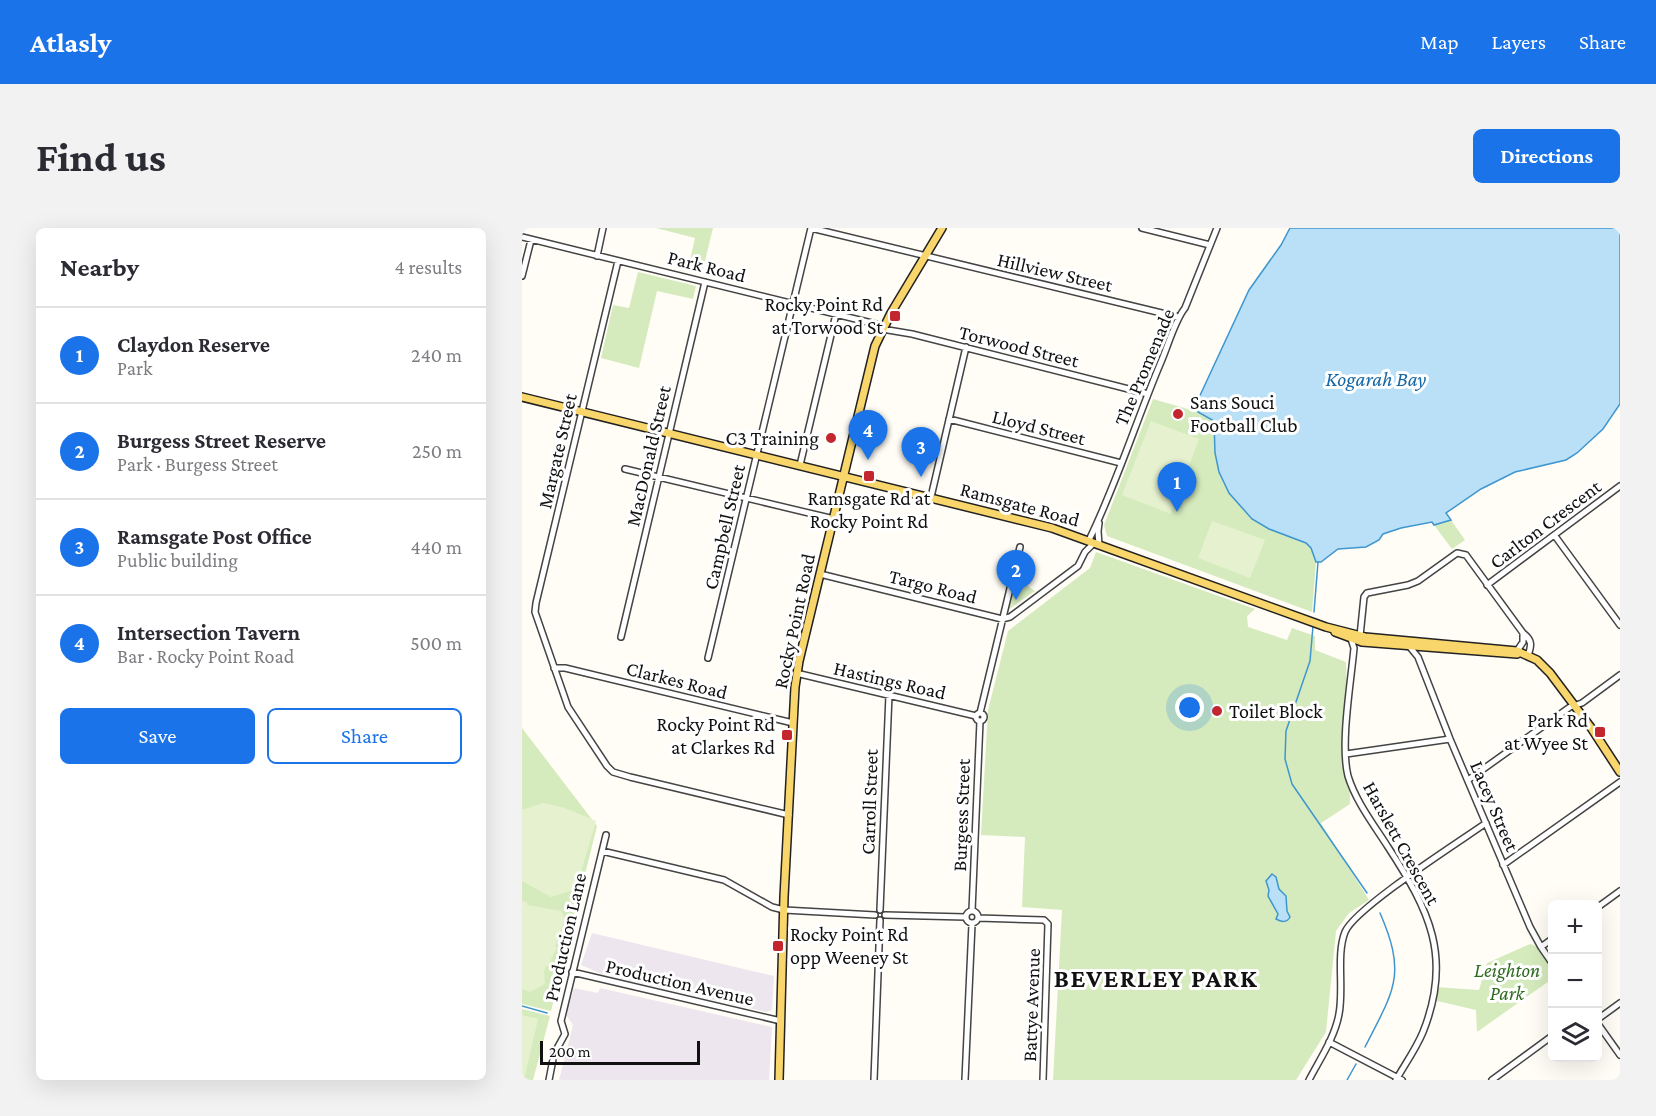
<!DOCTYPE html>
<meta charset="utf-8">
<style>
:root{--surface:#fff;--page:#f2f2f3;--text:#2b2b33;--muted:#7c7c81;--line:#e1e1e2;--accent:#1a73e8}
body{margin:0;font-family:"Crimson Pro",serif;background:var(--page);color:var(--text)}
.controls{position:absolute;right:18px;bottom:18px;display:grid;overflow:hidden;border-radius:9px;box-shadow:0 6px 24px #0002}
.controls button{width:54px;height:54px;display:grid;place-items:center;padding:0;border:0;border-bottom:2px solid var(--line);background:var(--surface);color:var(--text);font:30px sans-serif}
.scale{position:absolute;left:18px;bottom:15px;width:160px;box-sizing:border-box;padding-left:6px;border:3px solid #111;border-top:0;font-size:16px;line-height:21px;white-space:nowrap;color:#111;-webkit-text-stroke:4px #fff;paint-order:stroke}
.you{position:absolute;left:668px;top:480px;width:21px;height:21px;margin:-15px;border:4px solid #fff;border-radius:50%;background:#1a73e8;box-shadow:0 0 0 9px #1a73e833}
.badge{display:grid;place-items:center;width:39px;height:39px;border-radius:50%;background:var(--accent);color:#fff;font-size:20px;font-weight:700}
.pin{position:absolute;translate:-50% -50px;filter:drop-shadow(0 2px 3px #0008)}
.pin::after{content:'';position:absolute;top:32px;width:21px;height:18px;background:inherit;clip-path:polygon(0 0,100% 0,50% 100%)}
.list{margin:0;padding:0;list-style:none}
h2{display:flex;justify-content:space-between;align-items:center;height:78px;margin:0;padding:0 24px;font-size:26px}
h2 small{font-size:20px;font-weight:400;color:var(--muted)}
.list li{display:grid;grid-template-columns:39px 1fr auto;gap:18px;align-items:center;box-sizing:border-box;height:96px;padding:0 24px;border-top:2px solid var(--line)}
.list b{display:block;font-size:22px;white-space:nowrap}
.list p{margin:0;font-size:20px;white-space:nowrap;color:var(--muted)}
.list em{font-size:20px;font-style:normal;color:var(--muted)}
.actions{display:flex;gap:12px;padding:18px 24px}
.actions a{flex:1;padding:14px 0;border:2px solid var(--accent);border-radius:9px;text-align:center;font-size:21px;color:var(--accent)}
.actions .main{background:var(--accent);color:#fff}
.icon{flex:none;width:33px;height:33px;fill:none;stroke:currentColor;stroke-width:2;stroke-linecap:round;stroke-linejoin:round}
.map{position:relative;flex:none;width:1098px;height:852px;overflow:hidden;border-radius:9px}
header{display:flex;align-items:center;gap:36px;box-sizing:border-box;height:84px;padding:0 30px;background:var(--accent);color:#fff}
header strong{font-size:28px}
nav{display:flex;gap:33px;margin-inline-start:auto;font-size:21px}
.intro{display:flex;align-items:center;justify-content:space-between;box-sizing:border-box;height:144px;padding:0 36px}
h1{margin:0;font-size:42px}
.button{padding:15px 27px;border-radius:9px;background:var(--accent);color:#fff;font-size:21px;font-weight:700}
main{display:flex;gap:36px;padding:0 36px}
aside{flex:1;background:var(--surface);border-radius:9px;box-shadow:0 6px 24px #0002}
.map>svg:first-child{display:block}
.industrial{fill:#eee6ef}
.green{fill:#d5ebbd}
.pitch{fill:#e6f2cf}
.water{fill:#b9e0f7;stroke:#3f96cf;stroke-width:1.5}
.lines{fill:none;stroke-linecap:round;stroke-linejoin:round}
.stream{stroke:#3f96cf;stroke-width:1.5}
.minor-casing{stroke:#444;stroke-width:8}
.major-casing{stroke:#222;stroke-width:10}
.minor{stroke:#fff;stroke-width:5}
.major{stroke:#f9d66b;stroke-width:7}
.poi-dot{fill:#c4262e;stroke:#fff;stroke-width:2}
.labels{text-anchor:middle;dominant-baseline:central;stroke-width:6;stroke-linejoin:round;paint-order:stroke}
.street-label{font-size:20px;fill:#111;stroke:#fff}
.poi-label{font-size:20px;fill:#111;stroke:#fff;text-anchor:end}
.park-label{font-size:20px;font-style:italic;fill:#2f6b1f;stroke:#fff}
.water-label{font-size:21px;font-style:italic;fill:#1768a6;stroke:#fff}
.district-label{font-size:26px;font-weight:bold;letter-spacing:1.5px;fill:#111;stroke:#fff}
</style>
<header>
<strong>Atlasly</strong>
<nav><a>Map</a><a>Layers</a><a>Share</a></nav>
</header>
<div class="intro"><h1>Find us</h1><a class="button">Directions</a></div>
<main>
<aside>
<h2>Nearby<small>4 results</small></h2>
<ul class="list">
<li><span class="badge">1</span><div><b>Claydon Reserve</b><p>Park</p></div><em>240 m</em></li>
<li><span class="badge">2</span><div><b>Burgess Street Reserve</b><p>Park · Burgess Street</p></div><em>250 m</em></li>
<li><span class="badge">3</span><div><b>Ramsgate Post Office</b><p>Public building</p></div><em>440 m</em></li>
<li><span class="badge">4</span><div><b>Intersection Tavern</b><p>Bar · Rocky Point Road</p></div><em>500 m</em></li>
</ul>
<div class="actions"><a class="main">Save</a><a>Share</a></div>
</aside>
<div class="map">
<svg width="1098" height="852" viewBox="0 0 1098 852">
<rect width="100%" height="100%" fill="#fffdf5"/>
<path class="industrial" d="M70 705 252 748 250 782 244 784 82 747 59 737Z
M52 760 76 765 78 760 250 799 247 852H37L51 797 44 787Z"/>
<path class="green" d="M134 0H191L180 45 166 41 173 10Z
M116 44 174 58 171 71 135 63 117 140 79 130 91 77 107 80Z
M631 171 676 184 690 191 694 200 693 225 701 254 707 265 730 291 747 301 784 315 789 320 794 334 790 384 585 308 582 297Z
M929 292 943 312 930 321 912 297Z
M574 324 733 381 725 388 726 399 765 412 770 400 793 408V422L824 434 828 576 799 595 847 672 827 685 814 703 804 804 774 852H531L540 682 500 679 503 609 459 607 466 482 486 403 568 340Z
M494 350 513 363 486 382Z
M0 500 75 598 29 783 0 776Z
M1008 716C1027 721 1030 733 1030 751L955 804 954 782 911 772 913 759 957 762 965 735Z
M0 781 28 788 11 852H0Z"/>
<path class="pitch" d="M629 193 677 211 649 286 600 267Z
M690 293 743 312 728 350 676 330Z
M21 575 43 580 74 593 54 661 29 669 0 653V582Z
M0 673 5 674V677L39 683 43 691 33 718 35 719 26 738H24L22 743 23 756 8 764 0 761Z
M0 787 16 791 2 852H0Z"/>
<path class="water" d="M768 0H1098V176L1081 201 1055 225 1044 232 993 244 959 261 924 285 929 292 912 297 910 294 879 300 861 306 857 312 844 319 816 321 799 334H794L789 320 784 315 747 301 730 291 707 265 697 244 693 225 692 193 676 184 674 176 727 62 759 17Z
M750 646 754 649 757 661 764 668 765 683 768 689C765 695 759 694 754 691L756 686 746 668 747 662 744 653Z"/>
<g class="lines">
<path class="stream" d="M792 384 796 334
M791 398 788 433 764 503 763 531 770 556 845 665
M0 778 25 785
M843 819C872 762 885 747 858 685
M825 852 834 836"/>
<g class="minor-casing">
<path id="minor" d="M289 0 656 89
M620 0 688 17
M0 9 362 98
M75 28 81 0
M96 33 14 375 13 384 46 479 85 538 91 544 108 549 267 587
M0 48 9 12
M360 101 390 106 626 166
M427 191 599 235
M278 237 314 86
M103 241 312 291
M409 269 444 119
M577 295 576 303 577 317
M1033 308 1098 397
M567 312C595 255 614 193 639 134 646 118 653 92 663 80L695 0
M298 346 480 391 488 389 556 338 563 324 572 315
M965 357 1098 258
M838 408 842 369 845 365 886 357 896 353 935 325 944 327 1001 405C1010 412 1010 417 1006 427
M99 409 183 54
M829 411 832 420C829 454 818 516 826 548 834 574 852 597 866 619 907 682 931 729 901 804 894 821 883 836 874 852
M887 418 896 429 928 511 1008 699 1019 719 1030 735
M995 423 1001 414V405
M186 430 289 0
M32 440H43L271 495
M274 445 454 488
M454 489a4 4 0 1 1 8 0a4 4 0 1 1-8 0Z
M458 485 498 319
M824 526 928 511
M946 552 1048 479 1060 475 1098 447
M80 623 202 652 250 679 262 682 353 687
M981 637 1098 554
M1076 679 1098 663
M358 682 367 467
M444 689a6 6 0 1 1 12 0a6 6 0 1 1-12 0Z
M450 683 458 493
M363 687 443 689
M456 690 522 692 526 696 521 852
M1019 719 1030 711
M50 744 259 793
M1076 791 1098 775
M1076 796 1098 827
M807 814 880 852
M27 852 32 826 43 806 39 793 84 607
M352 852 358 692
M443 852 450 696
M787 852C798 831 813 809 817 786 822 760 814 727 823 704 833 680 937 614 964 595
M970 852 1030 808"/>
</g>
<g class="major-casing">
<path id="major" d="M0 169 530 300 804 399 843 409 995 423 1015 432 1028 445 1070 501 1098 544
M813 404 840 414 995 426
M257 852 262 669 273 459 277 433 353 118 369 85 420 0"/>
</g>
<use href="#minor" class="minor"/>
<use href="#major" class="major"/>
</g>
<g class="poi-dot">
<rect x="367" y="82" width="12" height="12" rx="3"/>
<circle cx="656" cy="186" r="6"/>
<circle cx="309" cy="210" r="6"/>
<rect x="341" y="242" width="12" height="12" rx="3"/>
<circle cx="695" cy="483" r="6"/>
<rect x="1072" y="498" width="12" height="12" rx="3"/>
<rect x="259" y="501" width="12" height="12" rx="3"/>
<rect x="250" y="712" width="12" height="12" rx="3"/>
</g>
<g class="labels">
<g class="street-label">
<text transform="translate(185 38) rotate(14)">Park Road</text>
<text transform="translate(533 44) rotate(13)">Hillview Street</text>
<text transform="translate(497 118) rotate(14)">Torwood Street</text>
<text transform="translate(622 139) rotate(-67)">The Promenade</text>
<text transform="translate(517 199) rotate(14)">Lloyd Street</text>
<text transform="translate(35 223) rotate(-77)">Margate Street</text>
<text transform="translate(126 228) rotate(-77)">MacDonald Street</text>
<text transform="translate(498 276) rotate(15)">Ramsgate Road</text>
<text transform="translate(1023 296) rotate(-37)">Carlton Crescent</text>
<text transform="translate(202 299) rotate(-77)">Campbell Street</text>
<text transform="translate(411 358) rotate(14)">Targo Road</text>
<text transform="translate(272 393) rotate(-78)">Rocky Point Road</text>
<text transform="translate(155 452) rotate(14)">Clarkes Road</text>
<text transform="translate(368 452) rotate(13)">Hastings Road</text>
<text transform="translate(347 574) rotate(-88)">Carroll Street</text>
<text transform="translate(973 578) rotate(67)">Lacey Street</text>
<text transform="translate(439 587) rotate(-88)">Burgess Street</text>
<text transform="translate(880 615) rotate(61)">Harslett Crescent</text>
<text transform="translate(43 709) rotate(-77)">Production Lane</text>
<text transform="translate(158 754) rotate(13)">Production Avenue</text>
<text transform="translate(509 777) rotate(-88)">Battye Avenue</text>
</g>
<g class="poi-label">
<text x="361" y="76">Rocky Point Rd<tspan x="361" dy="23">at Torwood St</tspan></text>
<text x="668" y="174" text-anchor="start">Sans Souci<tspan x="668" dy="23">Football Club</tspan></text>
<text x="297" y="210">C3 Training</text>
<text x="347" y="270" text-anchor="middle">Ramsgate Rd at<tspan x="347" dy="23">Rocky Point Rd</tspan></text>
<text x="707" y="483" text-anchor="start">Toilet Block</text>
<text x="1066" y="492">Park Rd<tspan x="1066" dy="23">at Wyee St</tspan></text>
<text x="253" y="496">Rocky Point Rd<tspan x="253" dy="23">at Clarkes Rd</tspan></text>
<text x="268" y="706" text-anchor="start">Rocky Point Rd<tspan x="268" dy="23">opp Weeney St</tspan></text>
</g>
<g class="park-label">
<text x="985" y="742">Leighton<tspan x="985" dy="23">Park</tspan></text>
</g>
<g class="water-label">
<text x="854" y="151">Kogarah Bay</text>
</g>
<g class="district-label">
<text x="634" y="750">BEVERLEY PARK</text>
</g>
</g>
</svg>
<div class="controls">
<button>+</button>
<button>−</button>
<button><svg class="icon" aria-label="layers" viewBox="0 0 24 24"><path d="M12 4l9 5-9 5-9-5zM3 14l9 5 9-5"/></svg></button>
</div>
<div class="scale">200 m</div>
<div class="you"></div>
<div class="pin badge" style="left:655px;top:284px">1</div>
<div class="pin badge" style="left:494px;top:372px">2</div>
<div class="pin badge" style="left:399px;top:249px">3</div>
<div class="pin badge" style="left:346px;top:232px">4</div>
</div>
</main>
